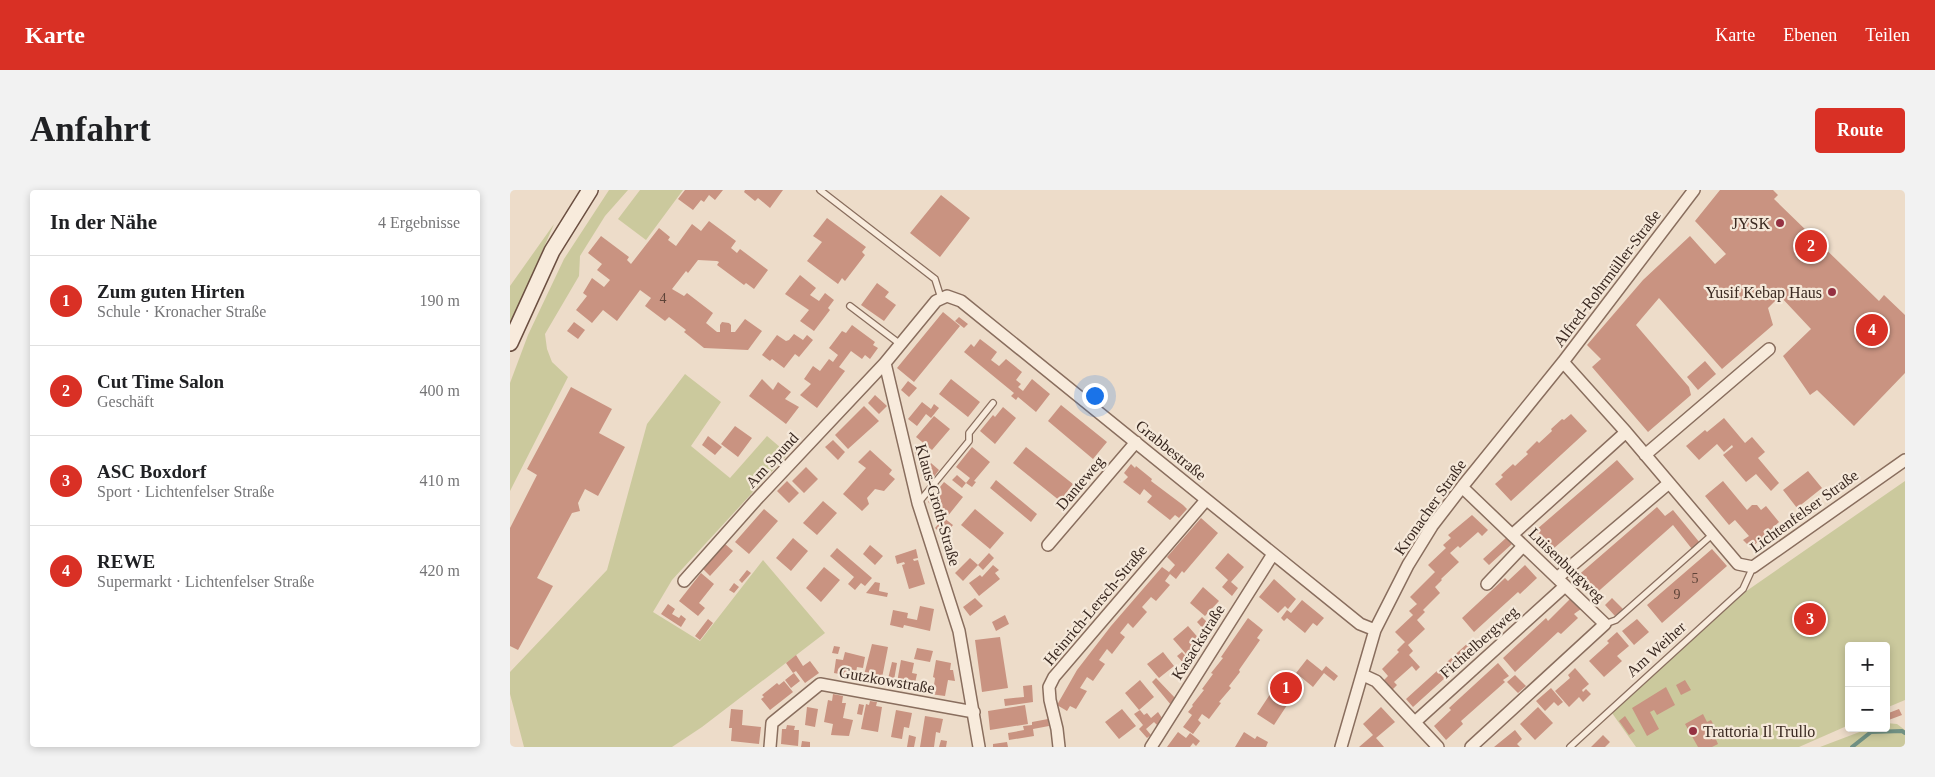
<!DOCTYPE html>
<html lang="de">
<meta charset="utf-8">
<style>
:root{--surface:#fff;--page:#f2f2f2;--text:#202124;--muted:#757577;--line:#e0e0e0;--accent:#d93025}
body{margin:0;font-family:Georgia,serif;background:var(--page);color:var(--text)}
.controls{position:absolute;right:15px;bottom:15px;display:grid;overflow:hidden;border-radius:5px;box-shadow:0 2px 8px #0003}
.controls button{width:45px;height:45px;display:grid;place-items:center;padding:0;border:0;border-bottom:1px solid var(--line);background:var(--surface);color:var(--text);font:25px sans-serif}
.you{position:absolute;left:584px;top:205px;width:18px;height:18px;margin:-12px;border:4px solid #fff;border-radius:50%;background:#1a73e8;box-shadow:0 0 0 8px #1a73e833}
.badge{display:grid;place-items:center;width:32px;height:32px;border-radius:50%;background:var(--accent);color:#fff;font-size:16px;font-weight:700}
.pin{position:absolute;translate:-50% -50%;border:2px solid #fff;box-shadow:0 1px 5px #0006}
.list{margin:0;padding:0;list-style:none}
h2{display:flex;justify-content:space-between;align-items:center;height:65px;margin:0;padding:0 20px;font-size:21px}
h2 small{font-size:16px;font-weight:400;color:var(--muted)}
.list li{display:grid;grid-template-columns:32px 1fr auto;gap:15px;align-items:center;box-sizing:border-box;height:90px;padding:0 20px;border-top:1px solid var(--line)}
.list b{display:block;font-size:19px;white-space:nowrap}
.list p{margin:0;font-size:16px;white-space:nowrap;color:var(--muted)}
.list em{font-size:16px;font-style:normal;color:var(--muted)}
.map{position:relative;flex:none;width:1395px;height:557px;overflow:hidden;border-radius:5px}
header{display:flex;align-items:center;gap:30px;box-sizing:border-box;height:70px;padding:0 25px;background:var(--accent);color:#fff}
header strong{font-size:24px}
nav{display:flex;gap:28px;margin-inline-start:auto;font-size:18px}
.intro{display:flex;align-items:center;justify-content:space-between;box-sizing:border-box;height:120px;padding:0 30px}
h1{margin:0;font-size:35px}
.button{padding:12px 22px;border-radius:5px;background:var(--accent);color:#fff;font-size:18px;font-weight:700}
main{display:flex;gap:30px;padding:0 30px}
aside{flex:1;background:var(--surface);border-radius:5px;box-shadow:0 2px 8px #0003}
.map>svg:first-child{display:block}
.green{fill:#cbc99d}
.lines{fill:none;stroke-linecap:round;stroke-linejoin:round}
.stream{stroke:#709083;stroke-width:4}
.building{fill:#c99381}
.lane-casing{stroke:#896e5e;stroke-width:8}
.street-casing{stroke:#896e5e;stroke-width:14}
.secondary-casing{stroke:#6b4f41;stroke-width:18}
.lane{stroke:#f8ebdc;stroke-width:5.5}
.street{stroke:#f8ebdc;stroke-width:11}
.secondary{stroke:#f8ebdc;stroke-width:15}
.poi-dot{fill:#953142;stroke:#f5e8d9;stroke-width:2}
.labels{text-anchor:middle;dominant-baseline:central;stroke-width:4.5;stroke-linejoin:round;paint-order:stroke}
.number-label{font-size:14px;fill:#5e4439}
.poi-label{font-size:16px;fill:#3a2921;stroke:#f5e8d9;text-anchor:end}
.street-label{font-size:16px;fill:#3a2921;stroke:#f5e8d9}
</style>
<header>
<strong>Karte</strong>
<nav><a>Karte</a><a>Ebenen</a><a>Teilen</a></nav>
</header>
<div class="intro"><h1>Anfahrt</h1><a class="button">Route</a></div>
<main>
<aside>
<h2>In der Nähe<small>4 Ergebnisse</small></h2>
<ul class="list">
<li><span class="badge">1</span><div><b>Zum guten Hirten</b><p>Schule · Kronacher Straße</p></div><em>190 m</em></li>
<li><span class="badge">2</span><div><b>Cut Time Salon</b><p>Geschäft</p></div><em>400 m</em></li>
<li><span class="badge">3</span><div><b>ASC Boxdorf</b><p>Sport · Lichtenfelser Straße</p></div><em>410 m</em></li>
<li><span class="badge">4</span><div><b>REWE</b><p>Supermarkt · Lichtenfelser Straße</p></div><em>420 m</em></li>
</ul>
</aside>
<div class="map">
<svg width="1395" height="557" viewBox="0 0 1395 557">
<rect width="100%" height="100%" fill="#eddcc9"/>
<path class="green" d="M99 0H118L95 26 70 66 69 86 35 144 37 159 42 172 58 187 0 301V193L18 145 54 69Z
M130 0H173L136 50 108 29Z
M44 34 0 136V96Z
M175 184 211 212 181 256 220 288 257 246 278 264 162 390 143 422 190 451 253 370 315 443 192 537 162 557H14L0 504V482L97 380 137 234Z
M1395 291V510L1376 518V456H1339V535L1289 557H1126L1102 523 1235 402Z
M1376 533 1387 534 1395 540V557H1310L1360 538H1376Z"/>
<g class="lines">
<path class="stream" d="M1342 557 1361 542 1392 541 1395 543"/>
</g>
<path class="building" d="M175 0H213L205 10 199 5 194 12 191 10 183 20 168 9Z
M235 0H273L260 18 248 8 245 11 234 2Z
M1210 0H1263L1268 5 1264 9 1369 111 1374 105 1395 125V183L1344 236 1307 200 1300 205 1273 166 1301 139 1270 106 1258 118 1263 135 1212 179 1149 108 1126 135 1179 197 1181 205 1138 242 1082 177 1091 169 1077 155 1133 90 1180 46 1205 74 1216 64 1185 31Z
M431 5 460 28 430 67 400 43Z
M317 28 356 57 352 62 355 65 335 91 332 88 328 94 297 71 312 52 303 46Z
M199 31 226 51 221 58 227 63 230 59 258 80 244 99 236 93 234 95 207 75 209 72 207 71 188 70 178 83 176 81 162 99 174 106 177 103 203 123 196 133 207 142H210V135L212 132 219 133 221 135V142H225L235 129 252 141 238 160 194 158 174 142 176 140 159 127 155 131 135 116 141 108 130 100 107 131 93 120 82 133 66 120 77 106 73 103 82 88 94 97 100 90 87 80 92 74 78 63 91 46 119 67 117 70 121 74 149 38 160 47 158 50 166 56 182 34 191 41Z
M290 85 306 98 300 105 309 111 315 103 324 110 318 118 320 120 304 141 290 131 299 120 275 104Z
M367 93 379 102 375 107 386 115 374 131 351 115Z
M433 122 450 136 404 192 387 178Z
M449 127 458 134 454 138 445 131Z
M64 132 75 140 68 149 57 141Z
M342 135 365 152 363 155 368 158 360 169 355 165 352 169 341 161 329 177 335 181 307 218 290 205 301 194 294 189 303 176 310 181 319 169 323 172 328 165 319 158 332 141 336 143Z
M284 144 293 150 297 145 303 150 289 167 285 164 274 178 262 169 260 171 252 165 267 145 276 151 279 150Z
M470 149 487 162 481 170 489 176 496 169 512 182 506 190 511 194 508 197 513 201 522 189 540 204 526 222 508 207 506 210 501 206 504 203 454 162 461 154 464 157Z
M1195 171 1206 184 1188 200 1177 187Z
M252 189 263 200 268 192 281 202 275 209 289 217 276 234 239 206Z
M441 189 470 212 458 227 429 204Z
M398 191 407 198 399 207 391 200Z
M61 197 102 219 89 243 115 257 88 306 75 299 68 313 70 321 62 323 27 388 43 396 8 460 0 456V338L27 285 17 279Z
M365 205 377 216 369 224 358 213Z
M412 212 421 219 424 214 429 218 421 228 416 224 407 236 398 229Z
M551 215 597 252 583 269 538 231Z
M354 216 369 231 338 259 325 245Z
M493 217 506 228 485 254 470 241 483 225 485 227Z
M1061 224 1077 241 1001 311 985 294 993 287 991 285 1003 274 1005 276 1018 264 1016 262 1027 251 1029 253 1042 241 1041 239 1052 229 1054 230Z
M424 226 440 239 422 260 406 247Z
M1214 228 1235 253 1242 247 1255 262 1248 268 1269 293 1261 301 1246 284 1236 292 1213 265 1223 257 1222 255 1214 262 1207 254 1189 270 1176 256 1195 240 1197 242Z
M225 236 242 248 228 267 211 254Z
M198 246 212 257 205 265 192 255Z
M323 250 335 262 328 270 315 257Z
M409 255 411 265 406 266 404 256Z
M462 257 480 272 464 291 466 292 462 297 456 293 460 288 446 277Z
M516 257 563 294 550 311 503 273Z
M360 260 382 280 379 284 385 289 374 301 365 299 357 308 359 314 352 321 333 304 356 278 348 272Z
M1107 270 1124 289 1043 359 1026 340Z
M421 273 429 280 420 292 411 285Z
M621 274 625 278 626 276 642 289 641 291 673 315 677 319 669 328 665 325 660 330 637 312 642 306 634 299 630 305 613 292 618 287 614 283Z
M296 277 308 289 294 303 282 291Z
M1298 281 1312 298 1287 318 1273 300Z
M447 285 456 293 452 298 442 290Z
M486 290 527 324 521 332 480 298Z
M277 291 289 303 279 313 267 301Z
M1213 291 1237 320 1242 315H1247L1251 320 1256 316 1269 332 1241 358 1233 350 1239 346 1225 330 1219 335 1195 306Z
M434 292 453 307 437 327 418 312Z
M313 311 327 323 307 345 293 333Z
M1147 317 1155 326 1163 320 1190 353 1182 359 1163 335 1082 407 1065 388Z
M254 319 268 331 239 364 225 352Z
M465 319 494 343 480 359 451 335Z
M962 325 978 340 972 346 968 342 950 358 948 356 940 363 949 372 931 389 932 390 925 397 930 403 913 420 915 422 907 430 915 439 898 455 903 461 899 465 910 477 906 481 902 476 884 492 887 495 882 500 873 491 878 486 872 479 889 462 887 460 895 452 885 442 903 425 899 421 907 414 900 407 925 382 918 375 936 358 933 355 941 348 938 345Z
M434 328 443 335 434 346 425 338Z
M691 328 708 343 674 383 672 381 666 389 660 384 655 391 660 395 646 411 641 407 632 417 637 422 623 438 618 433 610 443 615 447 602 464 597 459 589 470 595 474 583 491 577 487 570 498 577 501 566 519 560 516 557 521 547 515 567 480 601 436 652 377 659 382 665 375 657 367Z
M283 348 298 361 281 381 266 368Z
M996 348 1002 354 979 375 973 369Z
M214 353 223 361 200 386 192 378Z
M360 355 373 366 365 375 353 364Z
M327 358 362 388 355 396 351 393 345 400 338 394 344 387 320 366Z
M406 359 408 368 403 369 404 371 408 370 415 394 399 399 392 375 395 374 394 372 387 374 385 366Z
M1202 359 1217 376 1152 433 1137 415Z
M479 363 484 368 473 380 468 375Z
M718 363 734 377 721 392 728 398 722 406 712 397 718 390 705 378Z
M460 368 468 375 453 391 445 383Z
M483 375 489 380 485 383 490 389 469 406 459 393 470 385 472 387Z
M1015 375 1027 388 1010 404 1008 402 964 442 952 428 995 388 998 391Z
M314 377 330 390 311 412 296 398Z
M237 380 241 383 232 393 229 390Z
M191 383 204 394 189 413 195 418 188 426 169 411Z
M764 389 786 409 778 419 775 416 768 423 749 407Z
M365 392 370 393 369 401 378 403 377 407 356 403Z
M224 393 229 397 224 403 219 400Z
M693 397 709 411 695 426 680 413Z
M465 408 473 416 460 426 453 417Z
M1102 408 1113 419 1105 426 1095 415Z
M1060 409 1071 419 1064 424 1068 428 1051 444 1048 442 1005 482 993 468 1036 428 1038 431Z
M792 410 814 428 807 436 803 433 795 443 777 428 774 431 771 428 777 420 781 423Z
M158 414 165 419 162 424 169 428 171 425 176 429 171 437 151 424Z
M410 416 424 419 420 441 394 435 393 438 380 435 383 420 398 423 397 428 407 430Z
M495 425 499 434 486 441 482 432Z
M692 427 703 438 697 443 687 432Z
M738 428 753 440 747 448 750 450 729 480 730 482 719 496 721 498 709 512 711 513 699 529 692 524 688 530 691 533 683 544 673 537 682 525 678 522 683 516 682 515 694 500 692 499 703 484 701 483 713 468 711 467Z
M198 429 203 433 190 450 185 446Z
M1127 429 1139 442 1124 455 1112 441Z
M678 436 691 451 676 464 663 449Z
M1107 442 1119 456 1107 466 1112 471 1094 487 1079 471 1099 453 1097 451Z
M490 447 498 498 472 502 465 450Z
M959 452 966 460 903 517 896 509Z
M362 454 378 457 371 493 353 489Z
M324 456 330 457 328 464 322 463Z
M407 458 423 461 420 472 404 469Z
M335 462 355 467 353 478 347 477 345 487 324 483 326 469 333 470Z
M653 462 664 476 649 488 637 474Z
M672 462 682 473 677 477 667 466Z
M286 465 293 476 300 471 309 483 295 493 286 481 283 483 276 473Z
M797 469 812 481 816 476 828 486 824 491 814 483 803 497 786 483Z
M391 470 404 473 402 483 407 484 405 493 408 495 404 501 386 498Z
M426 470 441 473 440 480H443L445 491 438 490 435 506 420 504 421 495H424L425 488 423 487Z
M382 472 387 473 384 490 378 489Z
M988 473 999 486 993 490 995 492 951 531 953 534 936 550 924 536 941 520 939 518Z
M1065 478 1079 494 1072 500 1073 502 1076 499 1081 504 1073 512 1069 507 1059 517 1045 501 1060 488 1058 485Z
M284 483 290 491 281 498 275 490Z
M1005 485 1016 496 1008 503 997 492Z
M646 488 667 510 661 515 642 492Z
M630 490 644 507 629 520 615 503Z
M1175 490 1181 500 1171 505 1166 495Z
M274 491 283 502 260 520 251 509 254 507 252 505 267 493 269 495Z
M768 492 785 503 764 535 747 524Z
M522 495 523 512 495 516 494 509 514 507 513 496Z
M1156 497 1165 515 1147 525 1144 520 1140 522 1149 539 1137 546 1122 518Z
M1041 498 1053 512 1048 516 1044 512 1035 521 1026 511Z
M323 504 333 506 332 513H336L333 528 343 530 339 546 321 545 323 534 314 532 318 510 322 511Z
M360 511 367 512 366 516 372 517 368 542 351 539 356 514 359 515Z
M349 514 354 515 352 525 347 524Z
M515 515 518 534 480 540 478 521Z
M297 517 308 519 305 537 295 535Z
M871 517 885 532 866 548 874 557H849L863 545 853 534Z
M1028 517 1043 533 1025 550 1010 534Z
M221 519 233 520 232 535 251 537 249 554 221 551 222 538H219Z
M612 519 626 536 609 549 595 532Z
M1389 519 1392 525 1376 531V524Z
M386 520 402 523 399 538 394 537 392 549 381 547Z
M630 520 634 525 637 523 641 528 648 522 654 531 648 536 644 532 636 539 641 545 637 548 629 539 633 535 624 524Z
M1193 524 1197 532 1201 530 1208 543 1204 545 1208 554 1202 557H1188L1175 534Z
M415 526 433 529 430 543 426 542 424 557H410Z
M1115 526 1125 541 1119 545 1109 531Z
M538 529 539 536 523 539 524 546 499 550 498 543 514 540 513 536 522 535V532Z
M277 535 285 536 284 540H289L288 556 271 554 272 539H276Z
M1005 540 1012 549 1007 554 1010 557H984Z
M668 542 676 548 680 543 690 551 686 556 683 553 680 557H657Z
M734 542 745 549 747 546 758 552 756 557H725Z
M399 545 406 547 404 557H397Z
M1093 545 1100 552 1095 557H1081Z
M431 550 437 551 436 557H429Z
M292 551 300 552V557H291Z
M497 552 498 557H483V554Z"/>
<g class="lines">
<g class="lane-casing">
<path id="lane" d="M310 0 425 89 431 108
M340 116 390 154
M409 312 459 251V243L483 213
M1095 434 1106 430 1203 344
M1060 557 1233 399 1243 377"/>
</g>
<g class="street-casing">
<path id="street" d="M1053 172 1116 242 1228 374 1243 377 1395 270
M1135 265 1259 159
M952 297 1095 434 961 557
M1002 345 1116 242
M538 355 626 252
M1047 388 1159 293
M174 391 246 310 375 173
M977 394 1013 356
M853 485 866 491 928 557
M905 532 1055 396
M260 557 262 533 310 494 464 522
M469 557 449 441 408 313 375 173 426 111 437 106 451 111 850 434 865 440
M549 557 547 539 540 510 539 497 544 487 696 310
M641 557 763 364
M831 557 865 440 898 375 922 336 952 297 1053 172 1184 0"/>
</g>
<g class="secondary-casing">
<path id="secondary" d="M0 153 42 61 80 0"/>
</g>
<use href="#lane" class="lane"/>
<use href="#street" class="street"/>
<use href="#secondary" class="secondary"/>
</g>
<g class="poi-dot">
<circle cx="1270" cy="33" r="5"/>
<circle cx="1322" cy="102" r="5"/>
<circle cx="1183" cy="541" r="5"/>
</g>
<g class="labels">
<g class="number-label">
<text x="153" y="108">4</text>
<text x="1185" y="388">5</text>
<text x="1167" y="404">9</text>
</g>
<g class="poi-label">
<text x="1260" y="33">JYSK</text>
<text x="1312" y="102">Yusif Kebap Haus</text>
<text x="1193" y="541" text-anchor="start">Trattoria Il Trullo</text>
</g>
<g class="street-label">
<text transform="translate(1097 88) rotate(-53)">Alfred-Rohrmüller-Straße</text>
<text transform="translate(661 260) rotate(39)">Grabbestraße</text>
<text transform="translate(262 270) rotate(-47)">Am Spund</text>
<text transform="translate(570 293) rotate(-50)">Danteweg</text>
<text transform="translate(428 315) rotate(74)">Klaus-Groth-Straße</text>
<text transform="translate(920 317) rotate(-55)">Kronacher Straße</text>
<text transform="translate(1294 321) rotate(-36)">Lichtenfelser Straße</text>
<text transform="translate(1057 375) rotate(44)">Luisenburgweg</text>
<text transform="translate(585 415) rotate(-50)">Heinrich-Lersch-Straße</text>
<text transform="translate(688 452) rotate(-58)">Kasackstraße</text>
<text transform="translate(969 452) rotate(-42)">Fichtelbergweg</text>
<text transform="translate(1146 459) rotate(-42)">Am Weiher</text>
<text transform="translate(377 490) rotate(10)">Gutzkowstraße</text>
</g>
</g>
</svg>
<div class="controls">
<button>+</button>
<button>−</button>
</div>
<div class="you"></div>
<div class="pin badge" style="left:776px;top:498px">1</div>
<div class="pin badge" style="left:1301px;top:56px">2</div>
<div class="pin badge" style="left:1300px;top:429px">3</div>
<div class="pin badge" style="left:1362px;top:140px">4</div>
</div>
</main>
